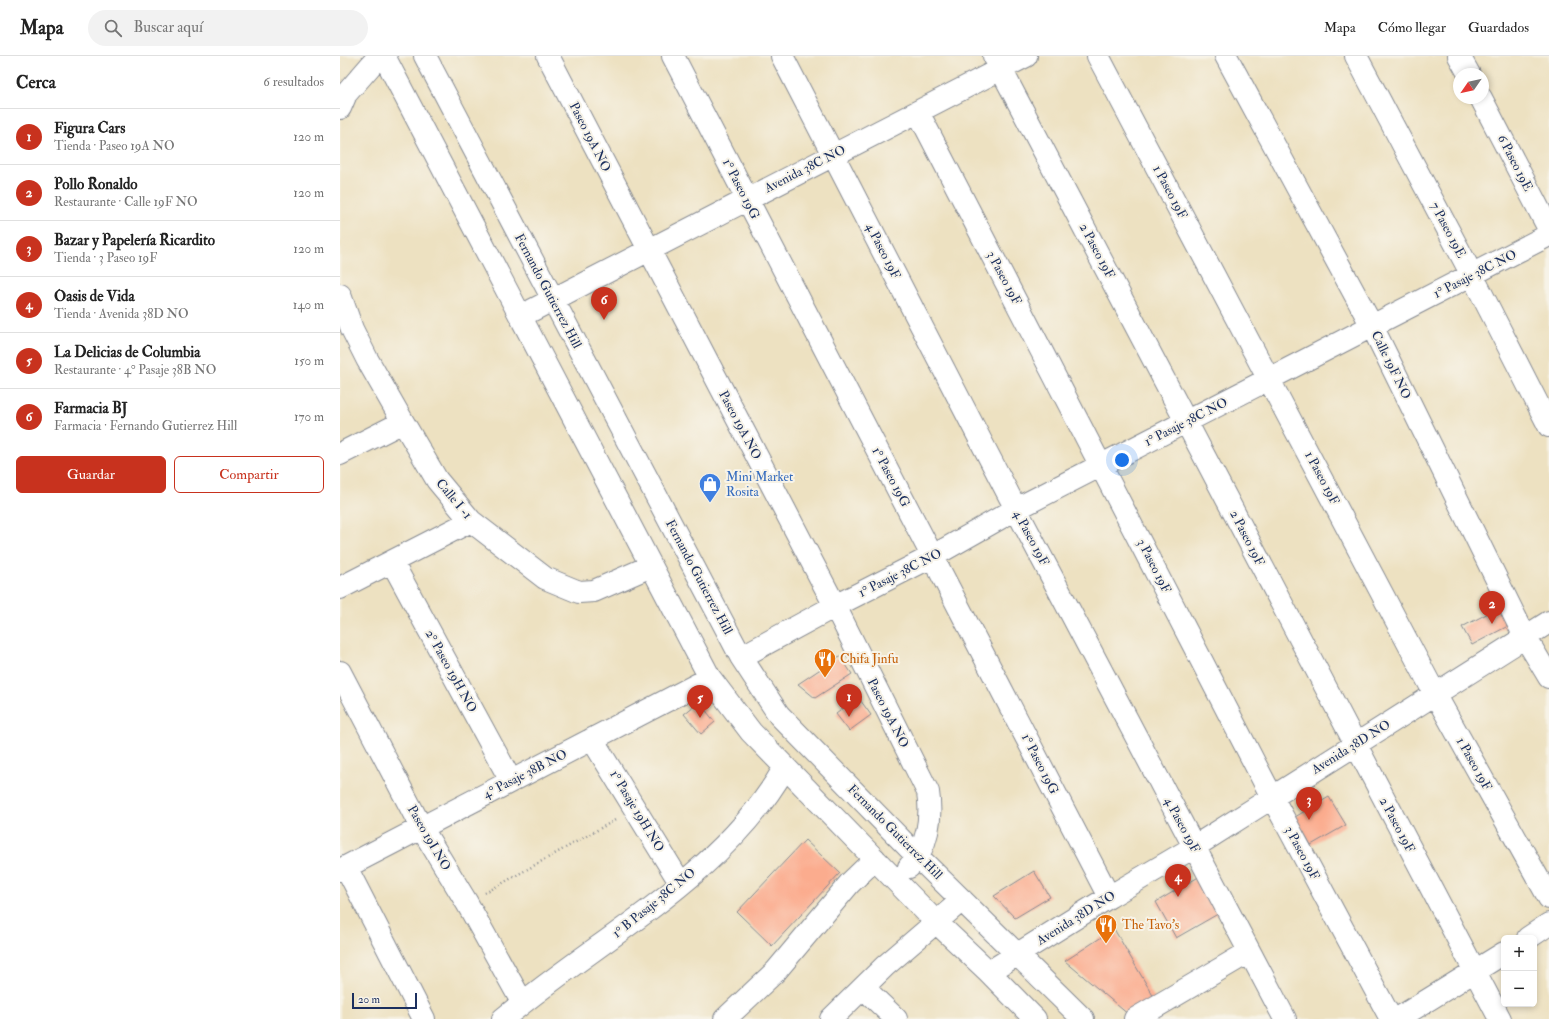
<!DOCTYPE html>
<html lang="es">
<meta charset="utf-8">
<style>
:root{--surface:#fff;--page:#f2f2f2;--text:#222;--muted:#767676;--line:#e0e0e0;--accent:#c8321e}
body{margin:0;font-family:"IM FELL Double Pica",serif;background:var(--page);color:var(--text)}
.controls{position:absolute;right:12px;bottom:12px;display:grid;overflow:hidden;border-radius:6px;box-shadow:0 2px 6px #0003}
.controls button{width:36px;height:36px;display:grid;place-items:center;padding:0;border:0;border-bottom:1px solid var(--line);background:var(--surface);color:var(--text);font:20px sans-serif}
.compass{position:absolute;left:1113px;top:12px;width:36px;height:36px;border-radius:50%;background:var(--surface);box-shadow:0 2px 6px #0003;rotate:236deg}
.scale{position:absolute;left:12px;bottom:10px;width:65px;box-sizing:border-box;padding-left:4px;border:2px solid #1b2f5e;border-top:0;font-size:11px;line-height:14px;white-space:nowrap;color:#1b2f5e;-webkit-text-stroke:3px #f7f3e8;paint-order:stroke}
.you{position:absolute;left:782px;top:404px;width:14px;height:14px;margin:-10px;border:3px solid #fff;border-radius:50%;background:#1a73e8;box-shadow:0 0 0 6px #1a73e833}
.badge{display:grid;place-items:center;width:26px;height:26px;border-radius:50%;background:var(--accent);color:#fff;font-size:13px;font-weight:700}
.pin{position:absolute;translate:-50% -33px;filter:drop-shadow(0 1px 2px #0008)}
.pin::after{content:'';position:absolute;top:21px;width:14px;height:12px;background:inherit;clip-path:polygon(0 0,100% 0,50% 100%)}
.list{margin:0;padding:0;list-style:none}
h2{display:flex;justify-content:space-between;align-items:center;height:52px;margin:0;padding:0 16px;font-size:17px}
h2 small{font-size:13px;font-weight:400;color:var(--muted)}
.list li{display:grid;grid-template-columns:26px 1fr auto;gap:12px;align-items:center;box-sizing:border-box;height:56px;padding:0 16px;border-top:1px solid var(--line)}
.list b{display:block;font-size:15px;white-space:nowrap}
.list p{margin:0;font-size:13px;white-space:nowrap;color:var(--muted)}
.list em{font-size:13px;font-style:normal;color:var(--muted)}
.actions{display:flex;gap:8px;padding:12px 16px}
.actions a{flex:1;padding:9px 0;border:1px solid var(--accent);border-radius:6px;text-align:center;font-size:14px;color:var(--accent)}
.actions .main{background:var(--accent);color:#fff}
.icon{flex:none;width:22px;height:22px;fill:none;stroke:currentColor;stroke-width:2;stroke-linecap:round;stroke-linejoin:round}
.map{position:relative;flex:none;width:1209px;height:963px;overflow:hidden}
header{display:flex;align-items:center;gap:24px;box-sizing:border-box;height:56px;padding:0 20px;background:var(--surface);border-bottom:1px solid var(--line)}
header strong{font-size:19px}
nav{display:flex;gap:22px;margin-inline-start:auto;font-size:14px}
.search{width:280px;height:36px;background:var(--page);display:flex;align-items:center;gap:10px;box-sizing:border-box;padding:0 14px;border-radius:22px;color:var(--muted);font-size:15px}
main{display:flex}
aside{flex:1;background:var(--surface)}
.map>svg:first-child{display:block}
.building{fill:#fbac8e}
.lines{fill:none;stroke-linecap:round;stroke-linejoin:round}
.minor-casing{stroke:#848890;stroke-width:24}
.path{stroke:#848890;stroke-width:2.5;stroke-dasharray:1 3;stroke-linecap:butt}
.minor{stroke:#fff;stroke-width:22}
.labels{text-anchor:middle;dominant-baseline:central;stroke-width:4;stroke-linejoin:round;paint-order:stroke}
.street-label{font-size:13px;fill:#1b2f5e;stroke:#f7f3e8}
.shop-label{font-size:13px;fill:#366cbe;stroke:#f7f3e8;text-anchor:start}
.food-label{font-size:13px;fill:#c56008;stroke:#f7f3e8;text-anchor:start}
</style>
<header>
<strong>Mapa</strong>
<div class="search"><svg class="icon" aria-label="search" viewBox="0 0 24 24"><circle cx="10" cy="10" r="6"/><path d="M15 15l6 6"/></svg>Buscar aquí</div>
<nav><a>Mapa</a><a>Cómo llegar</a><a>Guardados</a></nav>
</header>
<main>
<aside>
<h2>Cerca<small>6 resultados</small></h2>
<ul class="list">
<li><span class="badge">1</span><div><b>Figura Cars</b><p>Tienda · Paseo 19A NO</p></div><em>120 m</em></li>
<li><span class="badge">2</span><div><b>Pollo Ronaldo</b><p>Restaurante · Calle 19F NO</p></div><em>120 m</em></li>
<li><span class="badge">3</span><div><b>Bazar y Papelería Ricardito</b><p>Tienda · 3 Paseo 19F</p></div><em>120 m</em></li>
<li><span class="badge">4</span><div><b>Oasis de Vida</b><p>Tienda · Avenida 38D NO</p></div><em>140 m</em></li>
<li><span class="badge">5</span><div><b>La Delicias de Columbia</b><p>Restaurante · 4° Pasaje 38B NO</p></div><em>150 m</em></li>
<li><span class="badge">6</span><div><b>Farmacia BJ</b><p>Farmacia · Fernando Gutierrez Hill</p></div><em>170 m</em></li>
</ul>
<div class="actions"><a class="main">Guardar</a><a>Compartir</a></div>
</aside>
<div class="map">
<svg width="1209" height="963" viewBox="0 0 1209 963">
<rect width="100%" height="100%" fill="#f7f3e8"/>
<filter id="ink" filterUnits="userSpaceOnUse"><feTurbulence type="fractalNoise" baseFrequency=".025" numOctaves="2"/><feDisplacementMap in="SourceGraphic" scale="8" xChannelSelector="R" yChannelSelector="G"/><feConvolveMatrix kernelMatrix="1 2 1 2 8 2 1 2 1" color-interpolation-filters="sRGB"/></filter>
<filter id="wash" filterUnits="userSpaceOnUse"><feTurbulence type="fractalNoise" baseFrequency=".012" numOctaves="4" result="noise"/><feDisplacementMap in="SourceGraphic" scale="16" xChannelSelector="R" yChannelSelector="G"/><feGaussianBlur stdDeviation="0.9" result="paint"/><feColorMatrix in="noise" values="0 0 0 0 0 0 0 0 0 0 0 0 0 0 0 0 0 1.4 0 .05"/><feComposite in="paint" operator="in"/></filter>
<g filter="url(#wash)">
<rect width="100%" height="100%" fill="#ede1c1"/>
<g id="blocks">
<path class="building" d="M1158 552 1168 570 1132 589 1122 571Z
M500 600 512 618 475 642 458 628Z
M518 641 531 659 509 675 496 658Z
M359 646 375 666 361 678 344 658Z
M989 741 1006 769 971 789 955 761Z
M465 784 500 817 432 890 397 856Z
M694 815 710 841 675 862 654 840Z
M862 819 883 855 836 882 816 846Z
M774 873 815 943 789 959 725 905Z"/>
</g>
</g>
<g filter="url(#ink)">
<use href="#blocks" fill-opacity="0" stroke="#848890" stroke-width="1"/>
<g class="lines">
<g class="minor-casing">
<path id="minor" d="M44 0 370 622 411 676 596 866 649 916 695 963
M85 0 401 601 439 659 578 801 743 963
M208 0 495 550 588 736C592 762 588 791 569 811
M333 0 769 841
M442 0 676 453 945 963
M654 0 1160 963
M758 0 1095 638 1209 842
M886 0 1032 270 1185 581 1209 621
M1016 0 1132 219 1209 370
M1119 0 1129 18
M1141 42 1209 173
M0 52 6 38 39 0
M578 56 932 741 1051 963
M0 239 12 273 27 303 63 366 97 424 131 465 205 522 239 536 254 535 311 510
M181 260 686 0
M0 398 63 366
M52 506 171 725
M0 532 131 465
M401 601 495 550 593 500 676 453 1209 179
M0 616 81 771 127 847 182 946
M252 683 341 828
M6 811 84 963
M0 814 370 622
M1188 882 1209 868
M649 916 769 841 854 791 1209 566
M526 930 531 939 556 963
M163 963C257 883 383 821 445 711
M385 963 436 915 510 827 535 803
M491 963 545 910 622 844
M795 963 909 896
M1057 963 1164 897"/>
</g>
<path class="path" d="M145 837 277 763"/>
<use href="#minor" class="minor"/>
</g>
</g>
<defs>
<g id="shop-pin" transform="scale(1.15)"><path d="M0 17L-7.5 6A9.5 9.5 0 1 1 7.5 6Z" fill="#3f7fe0" stroke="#f7f3e8"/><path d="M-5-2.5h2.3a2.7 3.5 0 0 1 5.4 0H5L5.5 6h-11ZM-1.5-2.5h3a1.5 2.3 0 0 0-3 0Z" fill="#fff"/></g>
<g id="restaurant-pin" transform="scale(1.15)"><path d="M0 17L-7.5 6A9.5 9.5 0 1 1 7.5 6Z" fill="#e8710a" stroke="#f7f3e8"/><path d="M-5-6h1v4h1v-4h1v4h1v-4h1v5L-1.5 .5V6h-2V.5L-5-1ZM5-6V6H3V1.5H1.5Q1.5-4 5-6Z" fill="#fff"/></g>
</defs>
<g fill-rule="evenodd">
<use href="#shop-pin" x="370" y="428"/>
<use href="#restaurant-pin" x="485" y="603"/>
<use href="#restaurant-pin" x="766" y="869"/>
</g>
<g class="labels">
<g class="street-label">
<text transform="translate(250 81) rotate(63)">Paseo 19A NO</text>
<text transform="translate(1175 107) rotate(63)">6 Paseo 19E</text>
<text transform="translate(465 113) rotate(-27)">Avenida 38C NO</text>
<text transform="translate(401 133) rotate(63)">1° Paseo 19G</text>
<text transform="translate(830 136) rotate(62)">1 Paseo 19F</text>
<text transform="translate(1108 174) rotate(62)">7 Paseo 19E</text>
<text transform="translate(543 195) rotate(63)">4 Paseo 19F</text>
<text transform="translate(757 195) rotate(62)">2 Paseo 19F</text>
<text transform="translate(1135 218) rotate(-27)">1° Pasaje 38C NO</text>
<text transform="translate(664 222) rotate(62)">3 Paseo 19F</text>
<text transform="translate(208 235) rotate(62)">Fernando Gutierrez Hill</text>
<text transform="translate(1051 309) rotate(64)">Calle 19F NO</text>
<text transform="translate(846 366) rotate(-27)">1° Pasaje 38C NO</text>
<text transform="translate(400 369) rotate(62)">Paseo 19A NO</text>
<text transform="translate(551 421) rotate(62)">1° Paseo 19G</text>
<text transform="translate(982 422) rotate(62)">1 Paseo 19F</text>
<text transform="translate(114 443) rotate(50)">Calle I -1</text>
<text transform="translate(691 482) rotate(62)">4 Paseo 19F</text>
<text transform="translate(907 482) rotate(63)">2 Paseo 19F</text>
<text transform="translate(814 510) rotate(63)">3 Paseo 19F</text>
<text transform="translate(560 517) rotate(-27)">1° Pasaje 38C NO</text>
<text transform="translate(359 521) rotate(62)">Fernando Gutierrez Hill</text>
<text transform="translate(111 615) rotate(61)">2° Paseo 19H NO</text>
<text transform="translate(548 657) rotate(63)">Paseo 19A NO</text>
<text transform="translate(1011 691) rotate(-32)">Avenida 38D NO</text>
<text transform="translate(700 708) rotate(63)">1° Paseo 19G</text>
<text transform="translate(1134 708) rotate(61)">1 Paseo 19F</text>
<text transform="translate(185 718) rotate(-27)">4° Pasaje 38B NO</text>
<text transform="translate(297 755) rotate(59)">1° Pasaje 19H NO</text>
<text transform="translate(842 769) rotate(62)">4 Paseo 19F</text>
<text transform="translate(1057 769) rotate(62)">2 Paseo 19F</text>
<text transform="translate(555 776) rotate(45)">Fernando Gutierrez Hill</text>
<text transform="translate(89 782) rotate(60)">Paseo 19I NO</text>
<text transform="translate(962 797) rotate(62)">3 Paseo 19F</text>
<text transform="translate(314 847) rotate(-39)">1° B Pasaje 38C NO</text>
<text transform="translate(736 862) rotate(-32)">Avenida 38D NO</text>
</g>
<g class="shop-label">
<text x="386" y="421">Mini Market<tspan x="386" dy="15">Rosita</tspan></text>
</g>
<g class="food-label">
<text x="500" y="603">Chifa Jinfu</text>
<text x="782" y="869">The Tavo's</text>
</g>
</g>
</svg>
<div class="controls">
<button>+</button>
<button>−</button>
</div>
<svg class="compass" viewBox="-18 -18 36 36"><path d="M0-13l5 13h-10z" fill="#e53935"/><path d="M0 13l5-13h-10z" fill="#767676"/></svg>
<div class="scale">20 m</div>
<div class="you"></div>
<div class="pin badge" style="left:509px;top:661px">1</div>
<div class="pin badge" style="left:1152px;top:568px">2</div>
<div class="pin badge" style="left:969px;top:764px">3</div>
<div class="pin badge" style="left:838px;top:841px">4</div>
<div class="pin badge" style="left:360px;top:662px">5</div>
<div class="pin badge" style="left:264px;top:264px">6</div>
</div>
</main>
